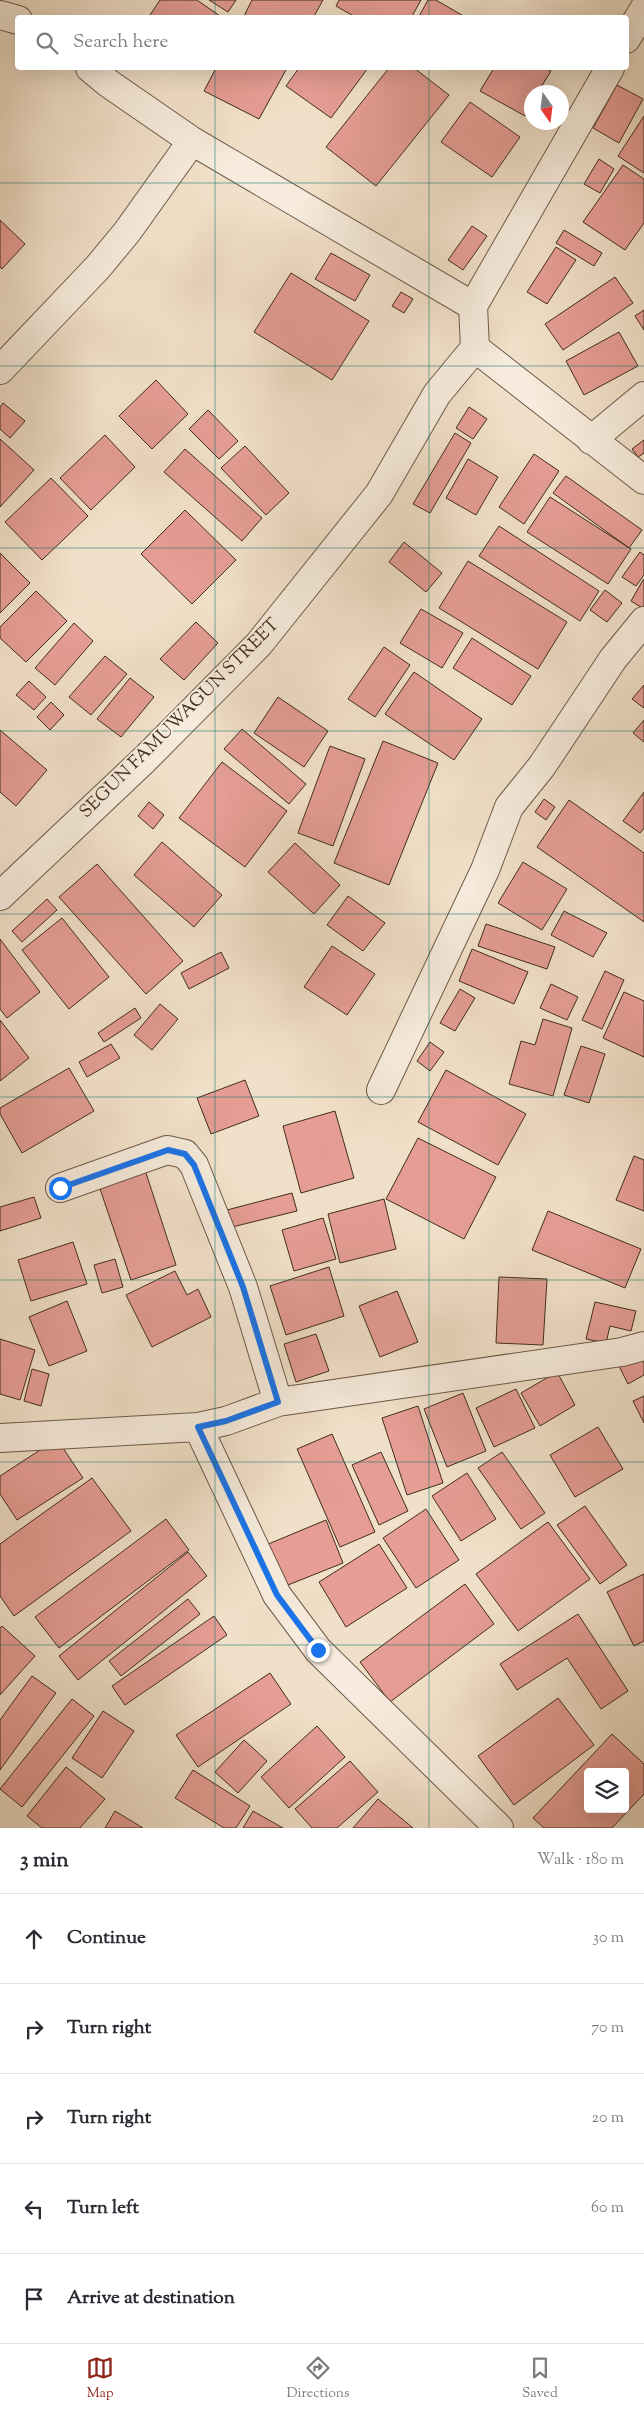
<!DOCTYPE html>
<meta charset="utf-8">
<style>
:root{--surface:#fff;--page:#f2f2f3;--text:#2b2b33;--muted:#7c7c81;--line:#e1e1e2;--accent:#8f2418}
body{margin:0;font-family:"Sorts Mill Goudy",serif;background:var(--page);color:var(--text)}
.controls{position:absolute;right:15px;bottom:15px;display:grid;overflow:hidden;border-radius:5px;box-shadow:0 5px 20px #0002}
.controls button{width:45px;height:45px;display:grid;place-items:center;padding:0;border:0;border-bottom:1px solid var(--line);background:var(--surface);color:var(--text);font:25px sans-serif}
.compass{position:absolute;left:524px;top:85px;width:45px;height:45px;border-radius:50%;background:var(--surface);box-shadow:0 5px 20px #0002;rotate:166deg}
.stop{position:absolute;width:15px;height:15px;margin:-11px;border:4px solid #1a73e8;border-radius:50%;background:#fff}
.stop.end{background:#1a73e8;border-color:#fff;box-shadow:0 1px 5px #0008}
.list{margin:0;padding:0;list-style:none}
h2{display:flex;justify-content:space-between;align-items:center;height:65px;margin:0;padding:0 20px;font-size:21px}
h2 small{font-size:16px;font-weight:400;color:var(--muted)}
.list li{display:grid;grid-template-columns:32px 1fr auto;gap:15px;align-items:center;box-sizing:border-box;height:90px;padding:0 20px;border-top:1px solid var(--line)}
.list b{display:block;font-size:19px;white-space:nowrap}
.list em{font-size:16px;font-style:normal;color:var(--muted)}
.icon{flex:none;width:28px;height:28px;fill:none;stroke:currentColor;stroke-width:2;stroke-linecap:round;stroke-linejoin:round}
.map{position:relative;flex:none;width:644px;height:1828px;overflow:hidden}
.search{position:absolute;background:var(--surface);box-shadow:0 5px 20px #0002;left:15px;right:15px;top:15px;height:55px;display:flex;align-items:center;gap:12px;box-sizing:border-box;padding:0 18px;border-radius:5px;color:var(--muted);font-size:19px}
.sheet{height:515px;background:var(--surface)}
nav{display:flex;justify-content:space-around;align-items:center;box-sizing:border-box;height:70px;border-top:1px solid var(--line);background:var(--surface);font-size:14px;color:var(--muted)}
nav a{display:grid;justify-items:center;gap:2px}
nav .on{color:var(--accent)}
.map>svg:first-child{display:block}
.building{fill:#e59d94;stroke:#412d1d;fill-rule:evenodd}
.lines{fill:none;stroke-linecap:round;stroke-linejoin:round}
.minor-casing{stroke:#6d5a48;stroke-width:30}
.minor{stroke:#f6ebdc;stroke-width:28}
.route{stroke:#1a73e8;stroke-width:6}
.grid{fill:none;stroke:#0f766e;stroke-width:1;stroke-opacity:0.55}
.labels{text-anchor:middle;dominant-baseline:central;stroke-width:4;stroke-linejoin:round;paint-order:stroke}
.street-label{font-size:18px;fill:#412d1d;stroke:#f6ebdc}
</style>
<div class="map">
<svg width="644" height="1828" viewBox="0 0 644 1828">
<rect width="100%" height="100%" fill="#f1e0c9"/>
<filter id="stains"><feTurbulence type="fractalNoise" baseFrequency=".004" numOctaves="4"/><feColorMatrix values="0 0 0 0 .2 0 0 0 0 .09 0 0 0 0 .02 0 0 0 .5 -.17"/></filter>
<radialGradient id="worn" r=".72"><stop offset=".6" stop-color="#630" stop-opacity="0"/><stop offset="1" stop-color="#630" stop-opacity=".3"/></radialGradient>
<path class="building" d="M160 0H197L220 16 219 18H148Z
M209 0H236L228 12Z
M252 0H323L313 18H243Z
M339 0H421L411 18H357L336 6Z
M428 0H436L467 18H418Z
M216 68H287L259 119 204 91Z
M299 68H368L331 118 286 86Z
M389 68H414L449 95 376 186 326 147Z
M494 68H544L551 71 538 92H532V104L525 116 480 91Z
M617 85 643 99 619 143 593 128Z
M470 102 520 137 492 177 441 142Z
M644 116V173L618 156Z
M599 159 614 169 600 193 584 184Z
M623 165 644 179V223L625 250 583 222Z
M0 220 25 244 2 269 0 267Z
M472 226 487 236 463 270 448 260Z
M564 230 602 253 594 266 556 243Z
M556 247 576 260 547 304 527 292Z
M331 253 370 275 355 301 315 279Z
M291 273 369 321 332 380 254 332Z
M615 277 633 303 563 350 545 324Z
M401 292 413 299 404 313 392 306Z
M644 310V330L635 316Z
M619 332 638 366 584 395 566 361Z
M156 380 188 414 152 449 119 416Z
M3 403 25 421 10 438 0 429V407Z
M469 407 487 419 473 439 456 428Z
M208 410 238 441 219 459 189 429Z
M455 433 471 443 430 513 413 504Z
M105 435 135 467 91 510 60 478Z
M0 439 34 470 0 507Z
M644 440V453L638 457 632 449Z
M245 446 289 493 266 515 221 468Z
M185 449 262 518 242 541 164 472Z
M534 454 559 471 524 524 499 507Z
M468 459 498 477 476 515 446 498Z
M566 476 642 530 629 548 553 493Z
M51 478 88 516 42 560 5 522Z
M550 497 631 549 608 584 527 532Z
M185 510 236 560 192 604 141 554Z
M499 526 599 591 580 621 479 556Z
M404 542 442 573 426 592 389 562Z
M640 552 644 555V575L636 586 622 577Z
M0 553 30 583 0 613Z
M468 561 567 622 538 669 439 608Z
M643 580H644V609L631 601Z
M605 590 622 603 607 622 590 610Z
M36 591 67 621 26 662 0 638V627Z
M421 609 463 633 442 668 400 643Z
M196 622 218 643 184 680 160 659Z
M74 623 93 641 55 685 35 668Z
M472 638 531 676 512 705 453 668Z
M384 647 410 665 375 717 348 699Z
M105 656 127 674 91 715 69 697Z
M414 672 482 719 454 760 385 714Z
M130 678 154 697 121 737 97 719Z
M29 681 46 697 34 710 16 695Z
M644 685V708L632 699Z
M278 697 328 731 304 767 254 733Z
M51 702 64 715 50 730 37 717Z
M644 720V742L633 733Z
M242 729 306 784 289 804 224 749Z
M0 730 47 770 16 806 0 792Z
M383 741 438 763 389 885 334 863Z
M330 746 365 759 333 846 298 833Z
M222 762 287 811 245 867 179 818Z
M644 792V828L640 833 623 821Z
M544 799 555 807 546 820 535 812Z
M569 800 644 853V922L537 847Z
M149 802 164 815 153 829 138 816Z
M162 842 222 895 194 927 134 875Z
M295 843 340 885 314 914 268 872Z
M523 862 567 889 542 930 498 903Z
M97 864 183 961 146 994 59 897Z
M348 896 385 923 363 951 327 925Z
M47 899 57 910 22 942 12 931Z
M564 911 607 933 593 957 551 935Z
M62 918 109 977 69 1009 22 950Z
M486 924 555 947 547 969 478 946Z
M0 939 40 992 7 1018 0 1009Z
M332 946 375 974 347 1015 304 987Z
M472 949 528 972 514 1004 459 981Z
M221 952 229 968 189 989 181 973Z
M605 971 624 980 602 1029 582 1020Z
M551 984 578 997 567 1020 540 1008Z
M460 989 475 998 455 1031 440 1023Z
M624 992 644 1001V1057L603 1038Z
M160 1004 178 1019 152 1050 134 1035Z
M135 1008 141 1018 104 1042 98 1033Z
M543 1019 572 1028 553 1096 509 1084 521 1041 535 1045Z
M0 1020 29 1058 0 1081Z
M430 1042 444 1052 430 1071 417 1061Z
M111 1044 120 1058 87 1077 79 1062Z
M581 1046 605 1054 589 1103 564 1095Z
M69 1068 94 1111 22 1153 0 1114V1108Z
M446 1070 526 1114 498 1165 418 1122Z
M245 1080 259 1116 211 1134 197 1098Z
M335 1111 354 1178 301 1193 283 1126Z
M418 1138 496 1177 464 1239 386 1199Z
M634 1156 644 1160V1211L616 1200Z
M144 1167 176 1265 131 1280 98 1183Z
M292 1193 297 1211 228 1228 223 1211Z
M34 1197 41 1218 0 1231V1207Z
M384 1199 396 1249 340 1263 328 1214Z
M548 1211 641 1249 625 1288 532 1250Z
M323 1218 336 1259 294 1271 282 1230Z
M73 1242 87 1284 31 1301 18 1260Z
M115 1259 123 1287 102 1293 94 1265Z
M329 1267 344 1316 286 1335 270 1286Z
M175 1271 187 1295 198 1289 211 1317 152 1347 126 1295Z
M499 1277 547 1279 543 1345 496 1343Z
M397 1291 418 1342 380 1357 359 1306Z
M67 1301 87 1351 49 1366 29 1317Z
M595 1302 636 1311 631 1331 610 1326 606 1343 586 1339Z
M316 1334 329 1371 296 1382 284 1344Z
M0 1339 35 1350 20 1400 0 1394Z
M644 1351V1375L628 1384 618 1364Z
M32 1369 49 1374 41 1406 24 1401Z
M557 1372 575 1405 540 1426 521 1393Z
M516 1389 535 1428 494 1447 476 1408Z
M463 1393 486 1451 447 1467 424 1409Z
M644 1396V1423L633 1401Z
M418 1406 443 1483 407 1495 382 1418Z
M598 1427 623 1469 575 1497 550 1455Z
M332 1434 375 1532 340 1547 297 1449Z
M57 1439 83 1478 17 1520 0 1494V1476Z
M381 1452 408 1511 379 1525 352 1465Z
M502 1452 545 1513 521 1529 478 1468Z
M467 1473 496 1519 461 1541 432 1496Z
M92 1478 131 1531 14 1616 0 1596V1544Z
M585 1506 627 1565 600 1584 557 1525Z
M426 1509 459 1560 416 1588 383 1538Z
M166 1519 189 1550 59 1648 35 1617Z
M326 1520 343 1563 283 1587 266 1545Z
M548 1522 590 1579 518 1631 476 1574Z
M379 1544 407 1588 346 1627 319 1582Z
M188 1552 207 1576 78 1680 59 1656Z
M644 1574V1641L634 1646 607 1592Z
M465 1584 494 1624 390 1702 360 1662Z
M188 1599 200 1614 121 1676 109 1661Z
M578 1614 628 1691 601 1709 567 1658 517 1690 500 1664Z
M214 1616 227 1635 125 1705 112 1686Z
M2 1626 35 1656 0 1695V1628Z
M270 1673 291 1704 198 1767 176 1735Z
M32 1676 56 1693 0 1770V1720Z
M558 1698 594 1745 514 1805 478 1756Z
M72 1699 94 1716 22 1807 0 1789Z
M103 1711 134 1731 102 1778 72 1758Z
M317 1726 345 1757 289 1808 261 1777Z
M612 1734 644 1764V1794L612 1828H544L533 1818ZM588 1772H625V1809H588Z
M244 1740 267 1761 238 1793 215 1772Z
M350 1761 378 1792 337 1828H312L295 1809Z
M66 1767 105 1799 80 1828H42L27 1816Z
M193 1770 250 1806 236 1828H224L175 1798Z
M378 1799 413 1828H353Z
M115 1811 143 1828H105Z
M253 1811 283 1828H243Z"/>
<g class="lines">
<g class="minor-casing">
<path id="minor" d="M0 15 18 20
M626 39 644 9
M90 68 108 83 192 141 473 306
M475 348 644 480
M0 370 98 267 127 232 192 141
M591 440 644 396
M0 896 145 759 259 644 379 494 437 394 475 348 473 306 610 68
M381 1090 485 870 509 807 542 766 613 659 644 621
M60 1188 167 1150 185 1154 194 1165 243 1287 278 1402
M198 1427 277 1595 318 1650 499 1828
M0 1438 198 1427 226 1421 278 1402 622 1352 644 1346"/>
</g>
<use href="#minor" class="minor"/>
</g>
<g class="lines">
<path class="route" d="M60 1188 168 1150 185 1154 194 1165 243 1287 278 1402 226 1421 198 1427 277 1595 318 1650"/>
</g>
<path class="grid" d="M215 0V18M429 0V18M215 68V1828M429 68V1828M0 183H644M0 366H644M0 548H644M0 731H644M0 914H644M0 1097H644M0 1280H644M0 1462H644M0 1645H644"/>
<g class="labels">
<g class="street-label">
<text transform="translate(180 719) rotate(-45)">SEGUN FAMUWAGUN STREET</text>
</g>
</g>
<rect width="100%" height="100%" filter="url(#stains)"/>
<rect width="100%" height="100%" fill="url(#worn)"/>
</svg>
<div class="controls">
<button><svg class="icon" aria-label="layers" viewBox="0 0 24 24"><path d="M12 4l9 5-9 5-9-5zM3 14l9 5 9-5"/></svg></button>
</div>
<svg class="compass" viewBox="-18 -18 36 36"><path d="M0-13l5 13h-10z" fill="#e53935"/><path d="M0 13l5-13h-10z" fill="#7c7c81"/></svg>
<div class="stop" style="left:60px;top:1188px"></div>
<div class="stop end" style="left:318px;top:1650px"></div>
<div class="search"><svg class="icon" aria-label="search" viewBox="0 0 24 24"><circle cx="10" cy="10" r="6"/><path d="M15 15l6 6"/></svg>Search here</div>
</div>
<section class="sheet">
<h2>3 min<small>Walk · 180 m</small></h2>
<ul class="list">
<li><svg class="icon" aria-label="ahead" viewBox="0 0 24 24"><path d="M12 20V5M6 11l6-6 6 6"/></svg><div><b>Continue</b></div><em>30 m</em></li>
<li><svg class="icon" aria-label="right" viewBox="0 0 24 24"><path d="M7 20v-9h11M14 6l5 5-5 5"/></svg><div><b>Turn right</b></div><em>70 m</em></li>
<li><svg class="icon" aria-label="right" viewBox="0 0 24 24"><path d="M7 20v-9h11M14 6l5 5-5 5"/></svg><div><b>Turn right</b></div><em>20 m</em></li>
<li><svg class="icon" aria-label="left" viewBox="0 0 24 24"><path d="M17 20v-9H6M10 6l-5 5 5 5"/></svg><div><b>Turn left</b></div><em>60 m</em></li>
<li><svg class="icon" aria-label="arrive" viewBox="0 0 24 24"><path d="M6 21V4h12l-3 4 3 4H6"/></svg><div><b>Arrive at destination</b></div></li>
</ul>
</section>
<nav>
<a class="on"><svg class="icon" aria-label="map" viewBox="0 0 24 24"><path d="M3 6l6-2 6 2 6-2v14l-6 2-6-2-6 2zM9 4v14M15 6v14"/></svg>Map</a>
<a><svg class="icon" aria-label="directions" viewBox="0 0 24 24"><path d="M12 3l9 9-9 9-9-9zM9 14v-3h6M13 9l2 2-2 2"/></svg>Directions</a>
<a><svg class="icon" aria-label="saved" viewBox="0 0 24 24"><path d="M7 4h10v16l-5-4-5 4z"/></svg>Saved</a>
</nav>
